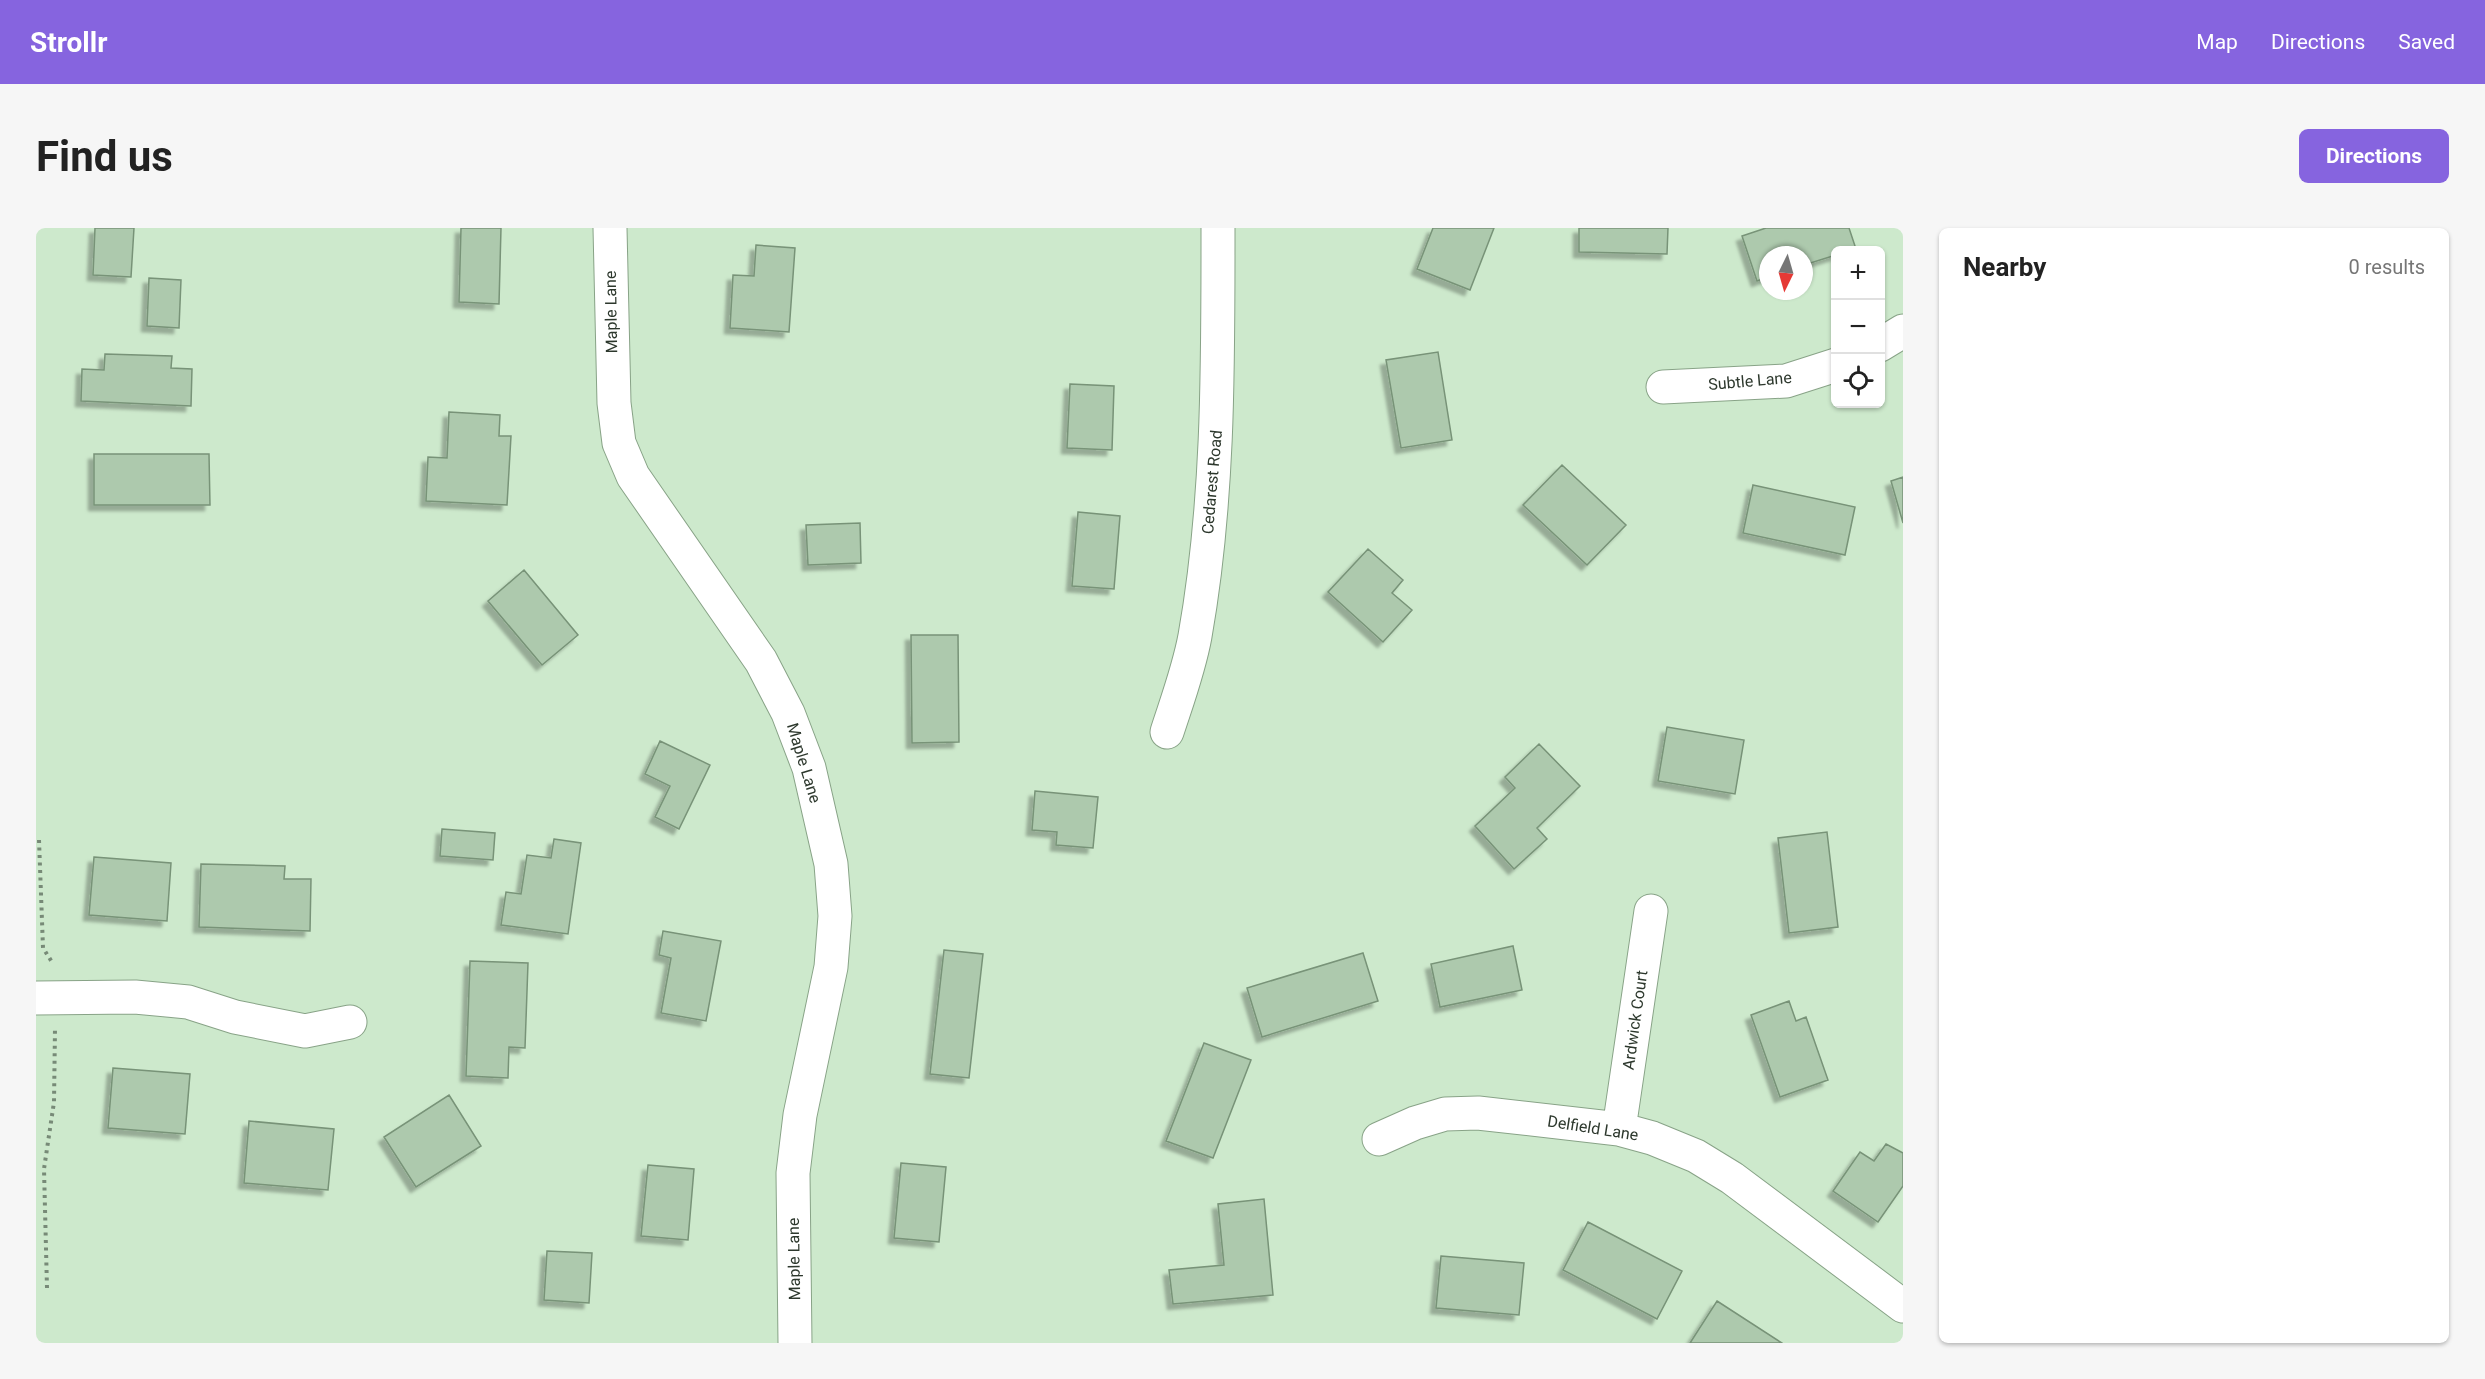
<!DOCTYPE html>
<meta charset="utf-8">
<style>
:root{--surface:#fff;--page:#f6f6f6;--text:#222;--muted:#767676;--line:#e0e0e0;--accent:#8664df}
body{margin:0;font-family:Roboto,sans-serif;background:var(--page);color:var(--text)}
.controls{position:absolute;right:18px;top:18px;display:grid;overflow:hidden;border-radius:9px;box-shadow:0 2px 4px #0004}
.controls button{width:54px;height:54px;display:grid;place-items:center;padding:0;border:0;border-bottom:2px solid var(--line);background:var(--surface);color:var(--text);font:30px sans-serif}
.compass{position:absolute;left:1723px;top:18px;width:54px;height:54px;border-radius:50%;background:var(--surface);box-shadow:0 2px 4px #0004;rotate:185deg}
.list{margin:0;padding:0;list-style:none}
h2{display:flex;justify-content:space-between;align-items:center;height:78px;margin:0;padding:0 24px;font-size:26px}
h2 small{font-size:20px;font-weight:400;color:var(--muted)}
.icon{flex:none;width:33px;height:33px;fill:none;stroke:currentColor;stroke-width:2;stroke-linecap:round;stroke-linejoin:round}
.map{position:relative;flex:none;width:1867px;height:1115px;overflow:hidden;border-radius:9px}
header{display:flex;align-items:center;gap:36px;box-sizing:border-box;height:84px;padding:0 30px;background:var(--accent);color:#fff}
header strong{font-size:28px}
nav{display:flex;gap:33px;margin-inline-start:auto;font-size:21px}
.intro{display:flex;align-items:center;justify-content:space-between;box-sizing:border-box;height:144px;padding:0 36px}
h1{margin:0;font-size:42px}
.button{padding:15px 27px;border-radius:9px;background:var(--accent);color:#fff;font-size:21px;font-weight:700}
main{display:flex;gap:36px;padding:0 36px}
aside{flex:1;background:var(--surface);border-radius:9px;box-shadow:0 2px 4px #0004}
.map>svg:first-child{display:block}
.building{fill:#adc9ad;stroke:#789378;stroke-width:1.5;filter:url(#shadow)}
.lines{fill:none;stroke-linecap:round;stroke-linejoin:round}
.minor-casing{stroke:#88a387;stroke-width:35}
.path{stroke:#778a77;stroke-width:4;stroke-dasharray:3 4.5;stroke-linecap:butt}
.minor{stroke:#fff;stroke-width:33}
.labels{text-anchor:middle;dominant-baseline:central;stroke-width:4.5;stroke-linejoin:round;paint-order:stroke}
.street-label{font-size:16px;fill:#2d382d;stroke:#fff}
</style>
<header>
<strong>Strollr</strong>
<nav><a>Map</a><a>Directions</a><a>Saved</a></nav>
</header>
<div class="intro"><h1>Find us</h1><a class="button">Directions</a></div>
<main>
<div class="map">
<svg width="1867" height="1115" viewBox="0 0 1867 1115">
<defs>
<filter id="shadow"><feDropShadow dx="-5.5" dy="5.5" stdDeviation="1.5" flood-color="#0004"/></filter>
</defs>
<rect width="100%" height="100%" fill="#cde9cc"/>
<path class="building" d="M59 0H98L95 49 57 47Z
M425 0H465L463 76 423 74Z
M1397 0H1458L1434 62 1381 41Z
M1543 0H1632L1631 26 1543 24Z
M1730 0H1813L1820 21 1800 22V27L1768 37V27H1732V49L1721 53 1706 8Z
M720 17 759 20 753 104 694 100 697 47 718 48Z
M113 50 145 52 143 100 111 98Z
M1402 124 1416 212 1365 220 1350 132Z
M69 126 136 128 135 140 156 141 155 178 45 173 46 141 68 142Z
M1034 156 1078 158 1076 222 1031 220Z
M413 184 464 187 463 208H475L471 277 390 273 392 229 411 230Z
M58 226H173L174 277H58Z
M1526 237 1590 297 1551 337 1487 277Z
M1867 249V295L1855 253Z
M1717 257 1819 279 1809 327 1707 305Z
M1042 284 1084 288 1078 361 1036 358Z
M824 295 825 335 772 337 770 297Z
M1332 321 1367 352 1356 365 1376 382 1347 414 1292 364Z
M488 342 542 407 506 437 452 373Z
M875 407H922L923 514 876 515Z
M1631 499 1708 512 1699 566 1622 553Z
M624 513 674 537 643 601 619 589 634 558 609 546Z
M1503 516 1544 558 1501 600 1511 611 1478 641 1439 598 1479 560 1469 549Z
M999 563 1062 569 1057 620 1020 617 1021 604 996 602Z
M406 601 459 605 457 632 404 628Z
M1791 604 1802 699 1753 705 1742 610Z
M518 611 545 615 532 706 465 697 470 664 485 666 491 627 515 630Z
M58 629 135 635 131 693 53 687Z
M165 636 249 638 248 651H275L274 703 163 699Z
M627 703 685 713 670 793 625 785 635 730 623 727Z
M1477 718 1486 762 1404 779 1395 736Z
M908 722 947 726 933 850 894 846Z
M1327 725 1342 773 1226 809 1211 760Z
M434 733 492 735 489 820 473 819 472 850 430 848Z
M1753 773 1760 793 1770 789 1792 852 1744 869 1715 787Z
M1168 815 1215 832 1177 930 1130 913Z
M77 840 154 846 149 906 72 900Z
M413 867 445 918 380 959 348 909Z
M213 893 298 901 292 962 208 955Z
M1850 916 1867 925V958L1842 994 1797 963 1824 924 1838 933Z
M865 935 910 939 903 1014 858 1010Z
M612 937 658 941 652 1012 605 1008Z
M1228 971 1237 1067 1137 1076 1133 1042 1188 1037 1182 976Z
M1552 994 1646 1043 1621 1091 1527 1042Z
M511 1023 556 1025 553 1075 508 1072Z
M1405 1028 1488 1035 1483 1087 1400 1080Z
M1681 1073 1746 1115H1654Z"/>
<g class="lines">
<g class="minor-casing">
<path id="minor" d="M574 0 578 175 583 215 597 248 725 433 752 485 773 540 795 636 799 688 795 739 764 887 757 945 759 1115
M1844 117 1867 103
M1627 159 1750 153 1800 137
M1131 504C1141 473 1153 441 1159 408 1183 273 1182 136 1182 0
M0 770 99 769 152 774 199 789 269 803 314 794
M1583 901 1615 683
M1343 911 1379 895 1409 886 1442 885 1583 901 1616 910 1660 928 1696 950 1867 1078"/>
</g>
<path class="path" d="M3 612 7 720 16 734
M11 1060 8 941 18 874 19 801"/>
<use href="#minor" class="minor"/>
</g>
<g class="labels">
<g class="street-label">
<text transform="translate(575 84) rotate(-91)">Maple Lane</text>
<text transform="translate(1714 153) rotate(-5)">Subtle Lane</text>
<text transform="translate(1176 254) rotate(-85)">Cedarest Road</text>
<text transform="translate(768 535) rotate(73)">Maple Lane</text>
<text transform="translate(1599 792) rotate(-82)">Ardwick Court</text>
<text transform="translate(1557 900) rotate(9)">Delfield Lane</text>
<text transform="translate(758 1031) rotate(-91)">Maple Lane</text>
</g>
</g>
</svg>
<div class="controls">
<button>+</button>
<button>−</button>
<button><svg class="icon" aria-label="locate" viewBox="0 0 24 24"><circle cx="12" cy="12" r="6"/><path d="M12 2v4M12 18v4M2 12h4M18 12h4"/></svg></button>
</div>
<svg class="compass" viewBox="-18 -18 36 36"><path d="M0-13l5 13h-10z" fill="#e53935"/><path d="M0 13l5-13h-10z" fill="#767676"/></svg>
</div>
<aside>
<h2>Nearby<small>0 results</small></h2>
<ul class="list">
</ul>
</aside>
</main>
